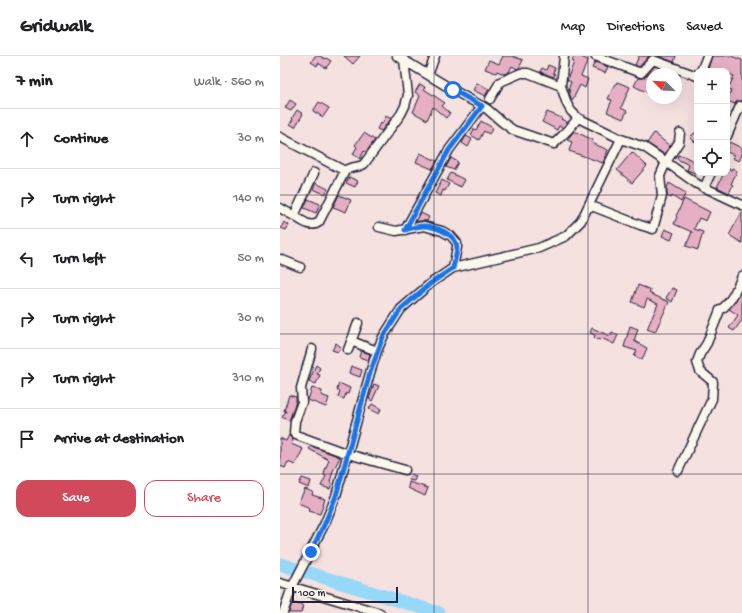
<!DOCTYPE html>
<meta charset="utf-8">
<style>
:root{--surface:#fff;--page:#f6f6f6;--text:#202124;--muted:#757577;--line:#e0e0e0;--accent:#d1495b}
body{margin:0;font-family:"Gochi Hand",sans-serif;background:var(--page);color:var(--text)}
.controls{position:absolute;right:12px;top:12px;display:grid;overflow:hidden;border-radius:8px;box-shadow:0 4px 16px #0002}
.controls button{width:36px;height:36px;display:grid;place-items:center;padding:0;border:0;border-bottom:1px solid var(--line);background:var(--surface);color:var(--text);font:20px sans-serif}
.compass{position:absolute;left:366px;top:12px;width:36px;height:36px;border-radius:50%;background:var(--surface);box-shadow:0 4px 16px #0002;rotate:294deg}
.scale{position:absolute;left:12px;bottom:10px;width:106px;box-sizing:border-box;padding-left:4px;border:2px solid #22223b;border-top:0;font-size:11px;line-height:14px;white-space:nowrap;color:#22223b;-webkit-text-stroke:3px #fbf7ec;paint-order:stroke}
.stop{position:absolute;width:12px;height:12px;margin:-9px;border:3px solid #1a73e8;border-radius:50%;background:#fff}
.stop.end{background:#1a73e8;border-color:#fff;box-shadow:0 1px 4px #0008}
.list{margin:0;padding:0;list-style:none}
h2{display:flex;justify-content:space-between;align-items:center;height:52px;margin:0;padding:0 16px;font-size:17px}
h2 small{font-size:13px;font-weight:400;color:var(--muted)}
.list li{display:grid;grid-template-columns:26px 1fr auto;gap:12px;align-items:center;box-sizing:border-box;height:60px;padding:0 16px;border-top:1px solid var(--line)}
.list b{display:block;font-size:15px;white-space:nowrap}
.list em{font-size:13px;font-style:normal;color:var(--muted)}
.actions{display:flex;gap:8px;padding:12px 16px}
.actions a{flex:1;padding:9px 0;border:1px solid var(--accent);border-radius:12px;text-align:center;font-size:14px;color:var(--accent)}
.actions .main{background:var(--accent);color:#fff}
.icon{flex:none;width:22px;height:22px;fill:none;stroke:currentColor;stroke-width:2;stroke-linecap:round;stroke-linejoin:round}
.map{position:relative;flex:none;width:462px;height:557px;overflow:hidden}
header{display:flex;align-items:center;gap:24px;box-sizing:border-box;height:56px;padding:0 20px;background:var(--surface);border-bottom:1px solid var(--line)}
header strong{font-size:19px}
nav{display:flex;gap:22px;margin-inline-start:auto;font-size:14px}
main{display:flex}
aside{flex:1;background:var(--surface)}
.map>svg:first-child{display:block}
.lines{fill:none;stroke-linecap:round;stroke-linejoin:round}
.river{stroke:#96d8f8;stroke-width:13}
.building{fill:#e7afc3;stroke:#22223b}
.street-casing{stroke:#22223b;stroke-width:11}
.street{stroke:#fbf7ec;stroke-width:8}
.route{stroke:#1a73e8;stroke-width:5}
.grid{fill:none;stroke:#22223b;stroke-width:1;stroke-opacity:0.55}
</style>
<header>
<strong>Gridwalk</strong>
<nav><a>Map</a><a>Directions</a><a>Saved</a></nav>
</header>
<main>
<aside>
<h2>7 min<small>Walk · 560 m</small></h2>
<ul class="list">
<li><svg class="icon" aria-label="ahead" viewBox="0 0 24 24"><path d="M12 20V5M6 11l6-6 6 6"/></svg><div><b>Continue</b></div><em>30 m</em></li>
<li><svg class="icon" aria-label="right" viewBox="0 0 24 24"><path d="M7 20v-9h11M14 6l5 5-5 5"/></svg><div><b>Turn right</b></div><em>140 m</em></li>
<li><svg class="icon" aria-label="left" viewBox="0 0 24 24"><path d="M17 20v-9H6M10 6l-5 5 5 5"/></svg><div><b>Turn left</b></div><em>50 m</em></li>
<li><svg class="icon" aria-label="right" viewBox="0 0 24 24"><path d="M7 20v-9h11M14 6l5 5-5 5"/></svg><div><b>Turn right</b></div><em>30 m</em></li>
<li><svg class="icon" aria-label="right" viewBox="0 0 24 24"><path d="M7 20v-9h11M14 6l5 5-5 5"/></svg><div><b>Turn right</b></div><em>310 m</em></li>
<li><svg class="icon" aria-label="arrive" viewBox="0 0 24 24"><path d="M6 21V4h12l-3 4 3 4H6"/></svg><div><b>Arrive at destination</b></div></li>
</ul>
<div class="actions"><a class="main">Save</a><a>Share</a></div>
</aside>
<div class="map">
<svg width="462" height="557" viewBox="0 0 462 557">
<rect width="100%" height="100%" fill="#f5e1e0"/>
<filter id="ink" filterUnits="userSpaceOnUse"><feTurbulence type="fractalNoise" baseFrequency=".025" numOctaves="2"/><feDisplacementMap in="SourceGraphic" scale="8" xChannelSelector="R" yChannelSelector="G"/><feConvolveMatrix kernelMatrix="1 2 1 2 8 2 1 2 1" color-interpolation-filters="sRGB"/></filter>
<g filter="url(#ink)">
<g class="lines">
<path class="river" d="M0 508 159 557"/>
</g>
<path class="building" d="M35 0H40L45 3 46 2 51 5 46 12 38 7 37 10 31 6Z
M64 0H80L73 8Z
M223 0H232L243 4 239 12 237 13 232 10 229 16 224 18 217 15 216 17 205 13 209 4 219 8Z
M294 0H299L308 4 301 20 308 23 305 32 300 29 292 45 289 36 290 34H288L291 26 287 24 294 6 292 5Z
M359 0H369L359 11 355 9Z
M378 0H396L394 6Z
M432 0H451L462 4V45H457L455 48 447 45 451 34 448 33 454 20 447 17V15H434L428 13Z
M315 6 328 11 325 17 312 12Z
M268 9 275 12 273 17 275 18 274 21 260 16 262 12 266 14Z
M375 10 390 16 389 18H372V39L354 30 358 22H362L365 21Z
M337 26 350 31 341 52 347 55 343 63 327 56 332 44 328 43 334 30H335Z
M197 27 209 33 205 40 193 34Z
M140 28 145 31 144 33 165 47 162 50 170 57 166 62 153 51 147 64 133 56 140 40 135 36Z
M10 44 16 48 11 55 5 52Z
M39 46 49 52 43 61 33 55Z
M17 54 23 58 15 71 10 68 13 63 12 62Z
M267 56 282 62 281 63 287 66 283 72 279 70 277 74 268 69 262 66Z
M106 60 111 63 101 75 97 73 100 67 102 68Z
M201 65 213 72 209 78 204 75 199 84 191 79 194 73 196 74Z
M294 75 313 84 312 87 328 94 323 107 289 95 292 86 287 84Z
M417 75V88L410 81Z
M84 77 95 84 86 96 84 95 80 103 73 98 77 91 75 89Z
M374 77 390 90 384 98 367 87Z
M186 80 192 83 188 91 182 87Z
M449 86 462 92V99L459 105 452 102 454 99 447 96Z
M352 96 367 110 352 127 337 114Z
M140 97 157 105 152 113 136 106Z
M398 99 401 100 402 99 417 107V118L407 114 409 109 397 103Z
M171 102 178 106 174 114 166 111Z
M447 112 451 114 452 112 457 115 451 128 453 129 449 137 437 131 444 117H447Z
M171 117 185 124 181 131 167 124Z
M69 121 78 125 75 131 66 127Z
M162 124 169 128 165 135 163 134 161 140 155 137Z
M36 127 48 133 45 138 33 133Z
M389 127 406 137 401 146 392 140 391 142 387 140V132Z
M59 139 71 144 66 156 53 151Z
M28 143 40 148 36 157 24 152Z
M404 143 430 156 426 165 419 162 414 173 423 176 418 194 406 190 412 176 394 168 397 161 396 160Z
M462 156V187L449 179Z
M141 157 149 161 147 165H136Z
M4 166 9 169 6 174 1 172Z
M385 173 394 177 391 184 382 180Z
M358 229 371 234 369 237 389 246 375 276 367 273 378 248 367 243 364 251 352 246Z
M392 232 397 234 392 246 386 242Z
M462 235V264L454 275 449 272 458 259 449 253Z
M350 270 358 273 354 285 367 292 362 304 354 300 357 295 344 291Z
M312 272 330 280 332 276 338 279 334 288 321 282 320 284 314 282 315 279 310 277Z
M56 287 61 291 58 296 52 294Z
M81 295 90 298 88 304 79 301Z
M36 309 40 312 37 318 40 319 36 328 29 325Z
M71 310 82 314 80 321 69 317Z
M59 327 70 332 68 338 66 337 64 343 58 341 60 335 57 334Z
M94 328 99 330 92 345 89 343Z
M32 332 42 335 41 339 49 342 46 351 28 344Z
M9 339 16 341V345L9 365 2 361 6 355H4Z
M92 348 101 353 99 358 89 353Z
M9 379 13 384 11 388 23 393 15 409 8 406 5 412 0 410V382L6 385Z
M31 390 60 401 53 415 50 426 52 427 50 433 41 430 46 420 44 419 45 414 49 404 29 393Z
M131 418 136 420 134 425 129 424Z
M22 422 31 425 29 432 19 428Z
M129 426 148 432 145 440 128 432Z
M25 433 33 436 32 439 45 443 40 458 29 455 30 452 18 447Z
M12 547 23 549 21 557H9Z"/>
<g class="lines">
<g class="street-casing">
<path id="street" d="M117 0 173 34 207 53 222 66 233 74 274 88 288 74 298 62
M284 0 281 30 287 48 291 55 298 62 341 83 364 91 386 106 380 120 382 140 373 173 360 169 309 149
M315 0 361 17 373 4 417 20
M421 15 427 0
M148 19 155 0
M210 43 220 26 241 17H248L281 30
M400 77 399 86 386 106 417 128 462 149
M447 80 460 50
M0 81 65 115
M34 117 14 160C21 164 31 173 39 166L65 115C72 109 77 113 84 108L121 58 125 50 128 39 124 4
M424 132 431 117
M0 152 14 160
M99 171 116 175 144 170 162 175 171 180 177 187V191L173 212
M125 174 169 94 202 50
M0 203 20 211
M71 285 97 295
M32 293 21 332 22 346 15 365 14 377 16 379 68 398 125 414
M68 294 78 267
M398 415 432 343 433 326 420 315 417 306 420 298 427 287 440 254C451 247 457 232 462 220
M0 527 100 557
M3 557 12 531 45 467 56 440 90 317 97 295 103 281 121 253 151 227 173 212 259 192 286 180 301 165 341 83"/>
</g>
<use href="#street" class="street"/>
</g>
</g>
<g class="lines" filter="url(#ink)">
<path class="route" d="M31 496 45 467 56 440 90 317 103 281 121 253 151 227 173 212C174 206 179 193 176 187 172 177 154 170 144 170 137 170 131 172 125 174L169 94 202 50 173 34"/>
</g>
<path class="grid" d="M154 0V557M308 0V557M0 139H462M0 278H462M0 418H462"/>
</svg>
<div class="controls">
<button>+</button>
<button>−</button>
<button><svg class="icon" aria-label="locate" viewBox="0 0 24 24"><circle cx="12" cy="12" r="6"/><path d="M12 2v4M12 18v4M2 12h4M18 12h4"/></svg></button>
</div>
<svg class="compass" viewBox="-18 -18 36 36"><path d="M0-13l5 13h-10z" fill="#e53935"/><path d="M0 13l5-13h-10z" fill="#757577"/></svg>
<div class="scale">100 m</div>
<div class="stop" style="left:173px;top:34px"></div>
<div class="stop end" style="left:31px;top:496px"></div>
</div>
</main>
